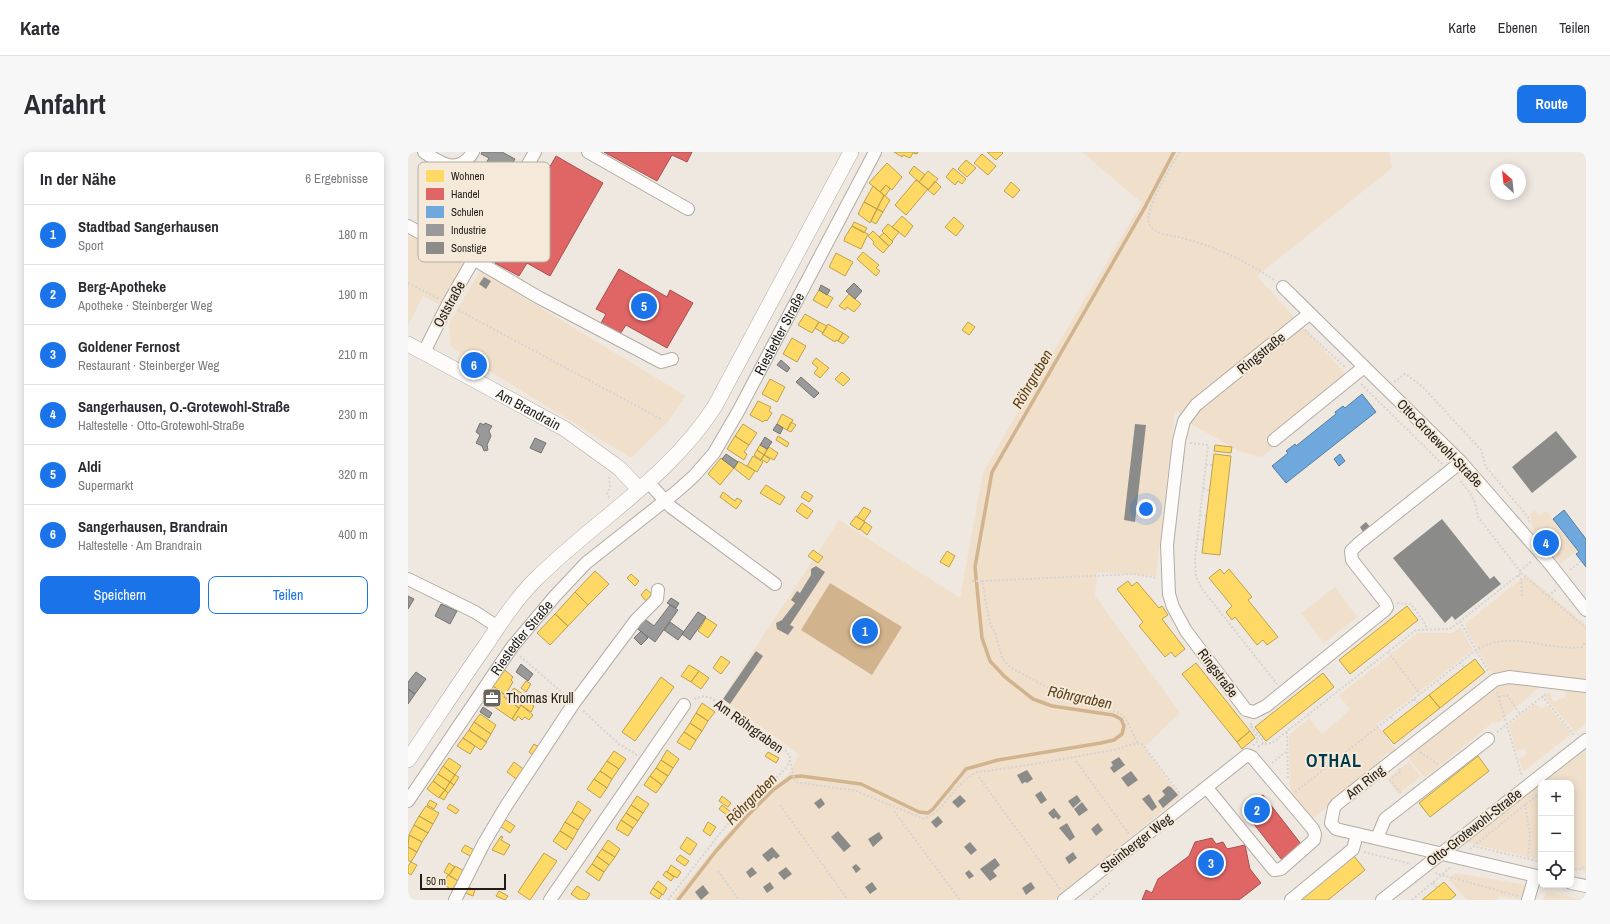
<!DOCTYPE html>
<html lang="de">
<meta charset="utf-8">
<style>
:root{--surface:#fff;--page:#f7f7f7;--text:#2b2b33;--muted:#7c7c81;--line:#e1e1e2;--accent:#1a73e8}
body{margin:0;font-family:"Archivo Narrow",sans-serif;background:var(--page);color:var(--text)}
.controls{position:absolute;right:12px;bottom:12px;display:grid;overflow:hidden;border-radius:8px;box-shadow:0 2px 10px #0003}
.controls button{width:36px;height:36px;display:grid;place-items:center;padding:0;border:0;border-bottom:1px solid var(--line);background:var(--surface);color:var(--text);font:20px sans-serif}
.compass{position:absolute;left:1082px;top:12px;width:36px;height:36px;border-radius:50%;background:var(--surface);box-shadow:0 2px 10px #0003;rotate:333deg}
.scale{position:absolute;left:12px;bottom:10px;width:86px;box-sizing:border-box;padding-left:4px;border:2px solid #211d18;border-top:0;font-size:11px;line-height:14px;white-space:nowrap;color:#211d18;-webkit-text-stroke:3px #f5e9da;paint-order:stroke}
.you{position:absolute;left:738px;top:357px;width:14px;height:14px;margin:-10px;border:3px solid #fff;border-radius:50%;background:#1a73e8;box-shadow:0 0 0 6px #1a73e833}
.badge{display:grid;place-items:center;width:26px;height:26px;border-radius:50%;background:var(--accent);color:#fff;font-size:13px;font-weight:700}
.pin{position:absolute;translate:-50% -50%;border:2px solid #fff;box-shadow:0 1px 4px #0006}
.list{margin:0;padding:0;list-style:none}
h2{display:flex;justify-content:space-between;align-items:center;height:52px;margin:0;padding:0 16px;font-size:17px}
h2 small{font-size:13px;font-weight:400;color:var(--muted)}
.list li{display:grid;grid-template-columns:26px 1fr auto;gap:12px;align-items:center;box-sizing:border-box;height:60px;padding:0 16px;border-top:1px solid var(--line)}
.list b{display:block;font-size:15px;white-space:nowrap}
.list p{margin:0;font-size:13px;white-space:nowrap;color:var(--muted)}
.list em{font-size:13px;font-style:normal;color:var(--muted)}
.actions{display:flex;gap:8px;padding:12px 16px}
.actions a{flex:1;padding:9px 0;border:1px solid var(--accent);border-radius:8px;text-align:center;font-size:14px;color:var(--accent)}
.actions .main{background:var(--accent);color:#fff}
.icon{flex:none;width:22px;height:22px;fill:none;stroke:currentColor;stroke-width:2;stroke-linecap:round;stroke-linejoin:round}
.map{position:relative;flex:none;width:1178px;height:748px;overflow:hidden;border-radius:8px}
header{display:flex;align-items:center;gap:24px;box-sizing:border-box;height:56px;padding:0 20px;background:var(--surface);border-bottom:1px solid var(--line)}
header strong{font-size:19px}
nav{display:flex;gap:22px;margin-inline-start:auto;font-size:14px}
.intro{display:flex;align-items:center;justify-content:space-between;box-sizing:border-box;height:96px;padding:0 24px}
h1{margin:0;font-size:28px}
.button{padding:10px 18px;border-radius:8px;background:var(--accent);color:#fff;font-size:14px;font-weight:700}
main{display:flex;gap:24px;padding:0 24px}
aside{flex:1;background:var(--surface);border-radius:8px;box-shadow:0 2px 10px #0003}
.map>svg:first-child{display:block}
.green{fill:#f0dfcb}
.water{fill:#d1b48e}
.homes{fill:#ffd966;stroke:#bca14f}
.shops{fill:#e06666;stroke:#a7504f}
.schools{fill:#6fa8dc;stroke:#587ea1}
.industry{fill:#999;stroke:#757472}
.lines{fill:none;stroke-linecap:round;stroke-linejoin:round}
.stream{stroke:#d1b48e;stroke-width:3.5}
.building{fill:#8b8b89}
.minor-casing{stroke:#b1aca6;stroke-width:14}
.major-casing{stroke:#b1aca6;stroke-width:16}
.path{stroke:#d6d4d2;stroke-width:2;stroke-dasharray:2 2;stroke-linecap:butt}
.minor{stroke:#fdfcfa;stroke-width:12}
.major{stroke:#fdfcfa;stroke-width:15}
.labels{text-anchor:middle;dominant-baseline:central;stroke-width:4;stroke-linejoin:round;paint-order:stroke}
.street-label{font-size:14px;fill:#211d18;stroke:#f5e9da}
.poi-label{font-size:14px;fill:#211d18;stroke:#f5e9da;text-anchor:start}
.water-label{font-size:15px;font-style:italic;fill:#5d411a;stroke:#f5e9da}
.district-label{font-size:18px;font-weight:bold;letter-spacing:1px;fill:#033a4b;stroke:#f5e9da}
.key{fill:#f5e9da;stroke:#b5aca0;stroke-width:1}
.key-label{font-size:11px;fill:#211d18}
</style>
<header>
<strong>Karte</strong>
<nav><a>Karte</a><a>Ebenen</a><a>Teilen</a></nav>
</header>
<div class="intro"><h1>Anfahrt</h1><a class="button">Route</a></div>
<main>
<aside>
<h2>In der Nähe<small>6 Ergebnisse</small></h2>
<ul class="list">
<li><span class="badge">1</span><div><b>Stadtbad Sangerhausen</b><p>Sport</p></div><em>180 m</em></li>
<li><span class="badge">2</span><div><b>Berg-Apotheke</b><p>Apotheke · Steinberger Weg</p></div><em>190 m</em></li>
<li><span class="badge">3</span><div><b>Goldener Fernost</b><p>Restaurant · Steinberger Weg</p></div><em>210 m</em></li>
<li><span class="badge">4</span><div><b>Sangerhausen, O.-Grotewohl-Straße</b><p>Haltestelle · Otto-Grotewohl-Straße</p></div><em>230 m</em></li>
<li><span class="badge">5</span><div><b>Aldi</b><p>Supermarkt</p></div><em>320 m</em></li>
<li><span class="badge">6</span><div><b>Sangerhausen, Brandrain</b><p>Haltestelle · Am Brandrain</p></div><em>400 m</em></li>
</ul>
<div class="actions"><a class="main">Speichern</a><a>Teilen</a></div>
</aside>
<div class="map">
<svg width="1178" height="748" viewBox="0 0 1178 748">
<rect width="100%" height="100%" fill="#efe8e0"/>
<path class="green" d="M674 0H981L984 16 849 124 938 222 859 287 866 295 854 305 833 300 781 271 767 258 748 424 689 420 687 444 772 561 736 595 772 645 646 748H264L317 684 383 620 391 602 314 547 431 368 552 446 575 321 610 259 734 51Z
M0 78 56 112 32 153 15 144 0 174Z
M72 119 278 244 257 273 223 306 43 195 41 172Z
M1127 358 1131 364 1138 359 1169 399 1153 411 1147 404 1150 399 1133 379 1128 383 1125 378 1122 362Z
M1118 423 1178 473V531L1085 524 1058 476V471Z
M927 435 949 465 916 491 893 461Z
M1052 475 1065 498 969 572 989 599 984 603 981 600 967 612 969 615 905 666 884 641 882 633 881 583 901 566 914 582 942 558 931 543 1010 481H1044Z
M1094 531 1135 532 1091 570 1084 571 1017 626 998 603Z
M1157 535H1162L1163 539 1178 541V571L1167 580 1136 544 1142 540 1145 550 1158 545Z
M1127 552 1133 556 1140 554 1163 582 1115 620 1111 607 1119 602 1117 596 1108 600 1101 573Z
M1178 594V720L1163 715V631H1133V708L1057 690Z
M1001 610 1013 624 990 642 979 627Z
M1048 721 1119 733 1115 748 1091 744 1089 748H1059L1040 727Z
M1139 740 1144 741 1175 748H1135Z"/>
<path class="water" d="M422 431 494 475 464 523 393 478Z"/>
<path class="homes" d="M486 0H510L509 2 505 1 502 6 495 3 494 5Z
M579 0H594L595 1 588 8Z
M574 2 588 14 580 23 566 11Z
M558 8 568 16 559 25 550 17Z
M479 11 494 25 484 38 478 33 472 40 461 31Z
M506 14 517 23 511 30 501 21Z
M545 16 558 27 554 32 550 29 547 33 538 25Z
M520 19 530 27 520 38 511 30Z
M508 28 520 37 498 63 487 53Z
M527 29 533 35 526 43 520 38Z
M603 30 612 38 605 46 596 39Z
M478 33 482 37 477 44 472 40Z
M465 34 476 43 469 57 456 50Z
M476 43 482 48 475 60 469 57Z
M456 50 469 57 462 71 450 62Z
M469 57 475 60 468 72 463 69Z
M494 64 505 74 497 85 484 75Z
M546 65 556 74 548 84 537 75Z
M446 70 459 76 456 81 444 74Z
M480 72 491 80 484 89 474 79Z
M444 74 460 82 453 97 436 89 437 85Z
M465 79 481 94 475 101 465 92 466 90 460 84Z
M476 81 485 90 481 94 471 85Z
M455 100 471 113 468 116 472 119 468 124 449 107Z
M428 101 445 110 437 124 421 115Z
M411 138 425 146 419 156 405 148Z
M441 142 453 152 446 160 439 155 437 158 431 154Z
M397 162 411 170 404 181 390 173Z
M411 170 419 174 415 181 407 176Z
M560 170 567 175 561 183 554 178Z
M420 172 435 181 430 189 428 188 427 190 414 182Z
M435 181 441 185 435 192 430 189Z
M384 186 398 194 389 210 375 202Z
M408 206 421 216 412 226 406 221 410 216 404 211Z
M434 220 442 227 435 234 427 227Z
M362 227 377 235 369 250 354 242Z
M350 249 363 255 361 259 364 261 359 269 357 268 355 270 342 263Z
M374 262 385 268 379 278 369 272Z
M383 270 388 273 383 280 379 278Z
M335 272 349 281 341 293 327 284Z
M327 284 341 293 336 300 339 302 336 308 319 297Z
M370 284 381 291 379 295 368 288Z
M352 293 359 297 356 303 349 298Z
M807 293 824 295 823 301 806 299Z
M361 295 370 301 366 308 356 303Z
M349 298 356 303 353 308 346 303Z
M806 302 823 304 812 403 794 401Z
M356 303 362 307 359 311 353 307Z
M345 304 355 310 349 320 339 314Z
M313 306 326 316 312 333 300 322Z
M330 309 347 319 341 328 326 316Z
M358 333 377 345 372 353 352 341Z
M397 339 405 344 401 350 393 345Z
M315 340 327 349 329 346 334 349 328 357 312 345Z
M394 351 405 359 399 367 388 359Z
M456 355 463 359 456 369 449 365Z
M448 364 457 370 451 378 442 372Z
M457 370 464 375 459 383 452 377Z
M405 398 415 405 410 411 400 404Z
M539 399 547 404 541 415 532 410Z
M812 417 816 422 821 417 844 445 840 448 870 485 859 493 855 488 849 493 827 465 824 468 818 460 824 454 801 426Z
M187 419 201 432 180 453 167 440Z
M223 422 231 429 227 434 219 426Z
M720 429 724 434 729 430 751 456 754 454 760 463 754 467 777 497 767 505 763 500 757 505 731 474 735 470 709 437Z
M238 437 244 442 238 449 233 443Z
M167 440 180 453 160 474 147 462Z
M999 454 1010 468 942 522 931 508Z
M147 462 160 474 142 493 129 481Z
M298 466 309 473 300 486 290 479Z
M313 504 322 510 313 522 305 516Z
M1067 507 1077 520 1032 556 1021 543Z
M788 511 842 579 829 590 774 522Z
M281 513 291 519 283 530 273 524Z
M97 518 105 525 103 528 105 530 97 543 85 534Z
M291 519 301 526 293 537 283 530Z
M915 521 926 535 858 589 847 575Z
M253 525 266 535 227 589 214 580Z
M118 529 123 532 118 540 113 536Z
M85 534 97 543 96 545 111 556 104 567 76 548Z
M106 536 119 545 111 556 98 546Z
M1021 543 1032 556 986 592 975 579Z
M117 548 126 554 123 560 113 553Z
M294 551 307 560 300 569 288 561Z
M113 553 125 563 121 568 117 565 114 568 110 564 107 569 104 567Z
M288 561 300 569 294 579 282 571Z
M72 562 88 573 83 582 66 570Z
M66 570 83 582 78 590 61 578Z
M282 571 294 579 288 588 276 580Z
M61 578 79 590 73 598 55 586Z
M842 579 847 586 834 597 829 590Z
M276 580 288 588 282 598 269 590Z
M55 586 67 594 62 602 49 594Z
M126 592 131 595 125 603 121 600Z
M259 598 271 607 265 616 253 608Z
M206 599 218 607 211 617 199 609Z
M360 600 371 606 368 611 357 604Z
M1070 604 1081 619 1022 665 1011 651Z
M41 606 53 614 47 623 35 614Z
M253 608 265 616 260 624 248 616Z
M199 609 211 617 204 627 192 619Z
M106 610 118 619 111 629 99 620Z
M35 614 47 623 42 630 30 622Z
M248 616 260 624 254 633 242 624Z
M192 619 204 627 199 636 186 627Z
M30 622 42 630 37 638 25 629Z
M47 623 51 625 46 633 42 630Z
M242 624 254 633 248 641 236 633Z
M186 627 199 636 192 646 179 637Z
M25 629 37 638 31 646 19 637Z
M42 630 46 633 40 641 37 638Z
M37 638 40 641 36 648 31 645Z
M229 644 241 652 235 661 223 653Z
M314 644 323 651 320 655 311 649Z
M22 648 29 652 26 657 19 653Z
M170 649 183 658 176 668 164 660Z
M42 652 51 658 48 662 39 656Z
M223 653 235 661 230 669 218 661Z
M314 653 323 660 320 664 311 657Z
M18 654 31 661 25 672 11 664Z
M164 660 176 668 170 678 157 670Z
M218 661 230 669 225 676 213 668Z
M11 664 25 672 20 681 6 673Z
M96 667 107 674 102 681 92 674Z
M213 668 225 676 220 684 208 677Z
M157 670 170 678 165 687 152 679Z
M300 670 308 675 302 684 295 679Z
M6 673 20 681 14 690 1 683Z
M152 679 165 687 158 698 145 689Z
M1 683 14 690 9 700 0 695Z
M93 684 95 685 93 688 102 693 96 703 84 698Z
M279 685 289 692 282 703 272 696Z
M200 688 212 697 207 705 194 697Z
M57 693 66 698 62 704 53 699Z
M0 695 9 700 3 710 0 708Z
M194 697 207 705 201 713 189 704Z
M136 701 149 709 122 748 110 740Z
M272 703 281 709 277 714 268 708Z
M189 704 201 713 196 720 184 712Z
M946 704 957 718 920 748H891Z
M3 710 9 713 3 723 0 721V714Z
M41 711 47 715 41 723 36 720Z
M184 712 196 720 191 729 178 720Z
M263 713 273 720 269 726 259 720Z
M47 714 56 719 50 729 41 723Z
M258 719 266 725 263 729 255 723Z
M40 723 50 729 44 738 35 732Z
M250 729 259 736 255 743 245 736Z
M1036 730 1048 743 1042 748H1014Z
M58 734 67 738 65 744 55 740Z
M169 734 182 742 178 748H172L163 742Z
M245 736 254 742 251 747 242 741Z
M91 739 100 744 97 748 88 744Z"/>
<path class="shops" d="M196 0H284L279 10 264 3 249 29Z
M148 4 195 31 142 124 119 111 111 124 87 111Z
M211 117 259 145 262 138 285 151 259 196 218 173 212 182 193 171 198 162 188 157Z
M855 643 893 692 874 708 835 658Z
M804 686 808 692 815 690 819 697 837 693 842 717 853 731 831 748H734L738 738 744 741 750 727 781 704 787 690Z"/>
<path class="schools" d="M954 242 968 260 878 331 864 314 880 301 878 299 887 292 888 294 928 262 927 260 935 254 937 256Z
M932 302 937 309 931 314 926 307Z
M1156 358 1178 387V415L1168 402 1171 400 1145 367Z"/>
<path class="industry" d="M74 0H94L107 7 67 77 47 66 81 6 73 2Z
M446 131 454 139 447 147 438 139Z
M413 133 422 138 419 143 411 138Z
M373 208 382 216 379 220 369 213Z
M393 225 411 241 406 246 388 230Z
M72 271 76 273 77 271 84 274 81 279 83 284 79 293 80 298 76 299 74 294 68 291 72 283 68 280Z
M369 272 375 276 372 282 365 278Z
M357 285 364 290 359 297 352 293Z
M127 286 138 291 133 301 122 296Z
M318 302 330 310 326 316 314 307Z
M0 444 6 447 0 457Z
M263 446 271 451 268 456 259 451Z
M33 452 49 459 42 472 27 464Z
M262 453 270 458 247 490 227 475 234 465 246 474Z
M290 460 298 465 282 488 274 482Z
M262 470 276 480 270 488 256 478Z
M233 479 240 486 233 493 226 486Z
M113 512 125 522 120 529 108 520Z
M8 520 18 527 7 542 0 537V530Z
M0 537 7 542 0 552Z
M75 555 84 561 81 566 72 560Z"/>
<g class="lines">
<path class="stream" d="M270 748 308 699 339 664 365 638 383 625 393 624 453 632 511 660 520 661 525 657 558 617 590 608 693 591 706 588 714 582 716 574 713 567 705 563 644 554 625 547 597 525 582 509 574 486 567 415 584 320 737 55 766 0"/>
</g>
<path class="building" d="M76 125 83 129 78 137 71 132Z
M727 272 738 273 727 370 716 368Z
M1148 279 1169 305 1124 341 1104 315Z
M1034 367 1082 427 1086 424 1093 432 1047 468 1044 464 1037 471 985 406Z
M958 370 962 375 955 380 952 375Z
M408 414 417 420 382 473 386 475 380 483 369 477 368 471 374 468 387 451 383 448 389 439 392 441 403 423V417Z
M348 499 355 504 322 552 315 547Z
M711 605 717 613 706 621 702 616 705 613 703 610Z
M619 618 625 627 619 631 617 630 614 632 609 623Z
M723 619 730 628 720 635 713 626Z
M760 634 763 635 770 643 755 656 750 649 757 643 754 639Z
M633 639 639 648 633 652 627 643Z
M741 642 749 655 744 659 734 647Z
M552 643 558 649 550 656 544 650Z
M669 643 673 649 665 656 660 649Z
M413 646 417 652 411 657 406 651Z
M674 650 680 658 671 664 666 657Z
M646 656 653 665 650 668 648 665 645 667 640 661Z
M530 664 535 670 528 676 523 670Z
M659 671 667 685 662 689 651 676Z
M690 671 695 678 688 684 683 677Z
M430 679 443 694 436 700 423 685Z
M471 680 475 686 465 695 460 687Z
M562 690 569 698 563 703 556 695Z
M364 695 372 704 368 707 366 705 360 710 354 703Z
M665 700 669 706 661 712 657 706Z
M587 706 592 713 585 719 589 724 582 729 572 717Z
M448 712 453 717 448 721 444 715Z
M344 715 349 721 342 726 338 720Z
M378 715 384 722 376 728 370 721Z
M561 718 566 724 561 727 557 721Z
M362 730 366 736 359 741 355 735Z
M464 730 469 737 462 742 457 735Z
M623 730 627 736 618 743 614 736Z
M295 733 301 741 293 748 287 740Z"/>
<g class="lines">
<g class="minor-casing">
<g id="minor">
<path d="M16 0C33 12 51 23 65 0"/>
<path d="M180 0 280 57"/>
<path d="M0 74 25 88 50 98 130 145 253 210 264 207"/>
<path d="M875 135 1053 310 1142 412 1178 458"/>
<path d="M901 162 788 253 776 269 771 289 759 393 761 442 765 455 778 479 838 558 846 560 858 554 977 458 979 455 977 450 944 408 943 399 950 392 1053 310"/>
<path d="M16 200 40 152 127 0"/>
<path d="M866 288 956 215"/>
<path d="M240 330 263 355 367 432"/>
<path d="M0 427 67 460 90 475"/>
<path id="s1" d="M0 649 104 495 147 444 178 411 268 340 286 324 306 301 331 258 467 0"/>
<path d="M969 686 977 667 1080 587"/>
<path d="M1133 725 928 677 923 671 926 656 929 652 1087 528 1101 525 1178 534"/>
<path d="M1163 731 1178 734"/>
<path d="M47 748 76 691 98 654 166 551 228 468 249 447 250 438"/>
<path d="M142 748 276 553"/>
<path d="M656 748 839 603 844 605 905 677 907 682 906 688 873 717 866 718 799 636"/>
<path d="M883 748 945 697 949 682"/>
<path d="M974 748 1178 588"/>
<path d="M1120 748 1127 724"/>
</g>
</g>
<g class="major-casing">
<g id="major">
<path id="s2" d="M0 192 157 277 211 316 231 337"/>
<path d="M0 608C26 570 51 531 78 493 93 470 108 447 127 428 187 368 261 326 307 254L443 0"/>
</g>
</g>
<path class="path" d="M772 0C764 11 736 59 741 71 745 82 760 83 770 85 804 93 837 108 866 128
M0 131 31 147
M50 158 255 268
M897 178 938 216
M986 230 997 222 1014 234 1073 298 1078 315 1120 365 1122 371
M953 232 1034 312
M782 291 800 293 787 407 788 425 794 437 869 532
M798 313H804
M201 325 202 335 199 343 202 346
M795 337 801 338
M792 363 799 364
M789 387 796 388
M1162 418 1173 409
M1112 419 1124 409
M1113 421 1178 476
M1110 423 1113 427 1114 444
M564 429H574L582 472 587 480 594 506 602 515 653 543 666 544 675 548 682 554 712 561 719 569 730 592
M574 429 726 422 749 426
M1140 444 1148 438
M989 451 1003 452 1016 470 1019 477
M1052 469 1068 498C1103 477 1136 499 1174 495L1178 489
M980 500 1012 542
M112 504 158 544
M1052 510 1056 515
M1029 528 1033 533
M1089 540 1114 624
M1134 544 1166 583
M1091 545 1099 543 1112 562
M1006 547 1010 551
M175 559 211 592 229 603
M983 565 987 569
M843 571C843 578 849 582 850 589L844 594
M843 574 854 587 855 592
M879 580 880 628
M1089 580 1139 541
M850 595 854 592 864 591 1008 478 1042 477 1113 421 1112 419 1070 365 1067 351 1062 341 1051 327
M1012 600 1030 612
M382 608 387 630 448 639 516 667C538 658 547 630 569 620 614 615 660 606 706 598 715 596 727 589 735 593L772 642
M668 609 721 682
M864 611 879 599
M991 617 993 619 982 628 993 641
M571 625 652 737
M1144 631 1149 627
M887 640 1068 498 1081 520
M1117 652 1122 683 1120 707
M372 653 440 748
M486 659 552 748
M1065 694 1133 710
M1062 697 1133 640
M956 700 1003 712
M1163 717 1170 718 1178 714
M310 719 331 748
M1027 721 1110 744
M1025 731 1029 736
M260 748 317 675 377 617 381 611 382 604 377 598 303 546 296 544 286 547
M682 748 703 730
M1004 748 1043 715"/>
<use href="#minor" class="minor"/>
<use href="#major" class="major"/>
</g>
<defs>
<g id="office-square" transform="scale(1)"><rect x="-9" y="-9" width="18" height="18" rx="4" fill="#69645e" stroke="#f5e9da"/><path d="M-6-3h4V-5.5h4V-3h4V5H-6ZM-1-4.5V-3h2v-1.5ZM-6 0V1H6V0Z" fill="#fff"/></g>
</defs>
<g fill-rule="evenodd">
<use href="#office-square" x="84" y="546"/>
</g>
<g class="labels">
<g class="street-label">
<text transform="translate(41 152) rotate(-61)">Oststraße</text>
<text stroke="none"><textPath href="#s1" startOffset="603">Riestedter Straße</textPath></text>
<text transform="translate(853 201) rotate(-39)">Ringstraße</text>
<text stroke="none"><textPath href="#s2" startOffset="137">Am Brandrain</textPath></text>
<text transform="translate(1032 291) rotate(46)">Otto-Grotewohl-Straße</text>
<text stroke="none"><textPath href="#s1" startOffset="199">Riestedter Straße</textPath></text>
<text transform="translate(810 521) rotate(53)">Ringstraße</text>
<text transform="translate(341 574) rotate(36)">Am Röhrgraben</text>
<text transform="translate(957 630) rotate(-38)">Am Ring</text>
<text transform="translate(1066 675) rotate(-38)">Otto-Grotewohl-Straße</text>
<text transform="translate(728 691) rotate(-38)">Steinberger Weg</text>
</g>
<g class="poi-label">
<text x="98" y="546">Thomas Krull</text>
</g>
<g class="water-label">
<text transform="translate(624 227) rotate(-60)">Röhrgraben</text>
<text transform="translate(672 545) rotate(12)">Röhrgraben</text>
<text transform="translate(343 647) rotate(-45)">Röhrgraben</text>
</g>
<g class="district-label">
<text x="926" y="608">OTHAL</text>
</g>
</g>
<rect x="10" y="10" width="132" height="100" rx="6" class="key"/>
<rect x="18" y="18" width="18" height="12" fill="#ffd966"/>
<rect x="18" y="36" width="18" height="12" fill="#e06666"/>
<rect x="18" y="54" width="18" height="12" fill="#6fa8dc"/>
<rect x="18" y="72" width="18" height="12" fill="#999"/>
<rect x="18" y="90" width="18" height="12" fill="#8b8b89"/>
<g class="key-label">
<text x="43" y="28">Wohnen</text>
<text x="43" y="46">Handel</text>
<text x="43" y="64">Schulen</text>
<text x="43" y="82">Industrie</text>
<text x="43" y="100">Sonstige</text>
</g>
</svg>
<div class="controls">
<button>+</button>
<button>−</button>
<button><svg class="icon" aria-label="locate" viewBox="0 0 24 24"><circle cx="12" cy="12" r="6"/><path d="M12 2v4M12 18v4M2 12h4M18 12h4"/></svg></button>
</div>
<svg class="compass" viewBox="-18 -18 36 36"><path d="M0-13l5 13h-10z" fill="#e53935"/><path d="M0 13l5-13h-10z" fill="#7c7c81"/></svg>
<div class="scale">50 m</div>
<div class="you"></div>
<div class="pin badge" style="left:457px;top:479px">1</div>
<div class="pin badge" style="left:849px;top:658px">2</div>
<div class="pin badge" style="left:803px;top:711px">3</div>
<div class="pin badge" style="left:1138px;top:391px">4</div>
<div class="pin badge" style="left:236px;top:154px">5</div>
<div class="pin badge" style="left:66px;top:213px">6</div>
</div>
</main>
